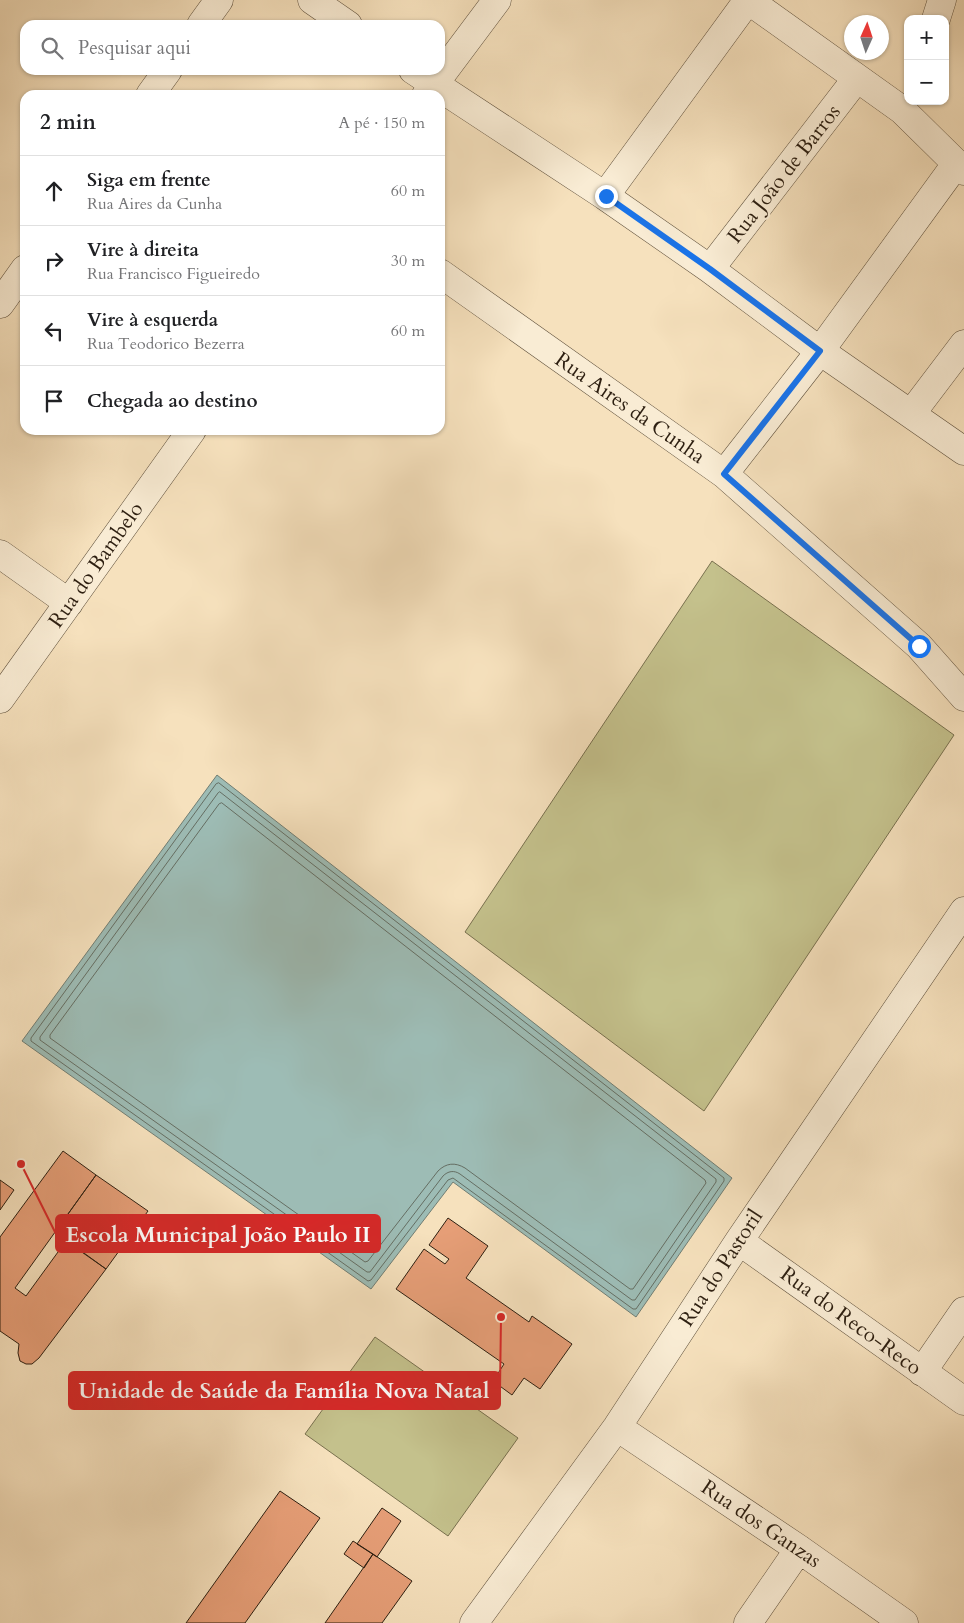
<!DOCTYPE html>
<html lang="pt">
<meta charset="utf-8">
<style>
:root{--surface:#fff;--page:#f6f6f6;--text:#202124;--muted:#757577;--line:#e0e0e0}
body{margin:0;font-family:Cardo,serif;background:var(--page);color:var(--text)}
.controls{position:absolute;right:15px;top:15px;display:grid;overflow:hidden;border-radius:10px;box-shadow:0 1px 4px #0004}
.controls button{width:45px;height:45px;display:grid;place-items:center;padding:0;border:0;border-bottom:1px solid var(--line);background:var(--surface);color:var(--text);font:25px sans-serif}
.compass{position:absolute;left:844px;top:15px;width:45px;height:45px;border-radius:50%;background:var(--surface);box-shadow:0 1px 4px #0004;rotate:3deg}
.stop{position:absolute;width:15px;height:15px;margin:-11px;border:4px solid #1a73e8;border-radius:50%;background:#fff}
.stop.end{background:#1a73e8;border-color:#fff;box-shadow:0 1px 5px #0008}
.list{margin:0;padding:0;list-style:none}
h2{display:flex;justify-content:space-between;align-items:center;height:65px;margin:0;padding:0 20px;font-size:21px}
h2 small{font-size:16px;font-weight:400;color:var(--muted)}
.list li{display:grid;grid-template-columns:32px 1fr auto;gap:15px;align-items:center;box-sizing:border-box;height:70px;padding:0 20px;border-top:1px solid var(--line)}
.list b{display:block;font-size:19px;white-space:nowrap}
.list p{margin:0;font-size:16px;white-space:nowrap;color:var(--muted)}
.list em{font-size:16px;font-style:normal;color:var(--muted)}
.icon{flex:none;width:28px;height:28px;fill:none;stroke:currentColor;stroke-width:2;stroke-linecap:round;stroke-linejoin:round}
.map{position:relative;flex:none;width:964px;height:1623px;overflow:hidden}
.search{position:absolute;background:var(--surface);box-shadow:0 1px 4px #0004;left:20px;top:20px;width:425px;height:55px;display:flex;align-items:center;gap:12px;box-sizing:border-box;padding:0 18px;border-radius:15px;color:var(--muted);font-size:19px}
.panel{position:absolute;background:var(--surface);box-shadow:0 1px 4px #0004;left:20px;top:90px;width:425px;height:345px;border-radius:15px}
.map>svg:first-child{display:block}
.green{fill:#c4c18c;stroke:#78704e}
.water{fill:#9dbcb5;stroke:#707d73}
.lines{fill:none;stroke-linecap:round;stroke-linejoin:round}
.shore{stroke:#656e63;stroke-width:1}
.building{fill:#e69e77;stroke:#2d1f11}
.minor-casing{stroke:#5f503c;stroke-width:29}
.minor{stroke:#f9ecd4;stroke-width:28}
.route{stroke:#1a73e8;stroke-width:6}
.labels{text-anchor:middle;dominant-baseline:central;stroke-width:4.5;stroke-linejoin:round;paint-order:stroke}
.street-label{font-size:21px;fill:#2d1f11;stroke:#f9ecd4}
.leader{fill:none;stroke:#d62828;stroke-width:2}
.callout-dot{fill:#d62828;stroke:#f9ecd4;stroke-width:2}
.callout{fill:#d62828;stroke:#d62828;stroke-width:2}
.callout-label{font-size:22px;text-anchor:middle;font-weight:bold;fill:#fff}
</style>
<div class="map">
<svg width="964" height="1623" viewBox="0 0 964 1623">
<rect width="100%" height="100%" fill="#f6e1bd"/>
<filter id="stains"><feTurbulence type="fractalNoise" baseFrequency=".004" numOctaves="4"/><feColorMatrix values="0 0 0 0 .2 0 0 0 0 .09 0 0 0 0 .02 0 0 0 .5 -.17"/></filter>
<radialGradient id="worn" r=".72"><stop offset=".6" stop-color="#630" stop-opacity="0"/><stop offset="1" stop-color="#630" stop-opacity=".3"/></radialGradient>
<path class="green" d="M712 561 954 735 704 1111 465 932Z
M375 1337 518 1438 448 1536 305 1434Z"/>
<path class="water" d="M217 775 732 1178 636 1317 453 1182 371 1289 22 1041Z"/>
<g class="lines">
<path class="shore" d="M219 783 724 1178V1181L636 1309H633L453 1178 448 1180 371 1280 368 1281 31 1041V1038L216 784Z
M220 792 716 1179V1182L635 1300H632L460 1174C454 1170 448 1171 443 1176L370 1272H367L40 1040V1037L218 793Z
M222 803 705 1180 706 1183 633 1289H630L465 1168C455 1162 446 1163 438 1171L368 1261 365 1262 50 1038V1035L219 804Z"/>
</g>
<path class="building" d="M63 1151 96 1175 15 1288 26 1296 66 1241 106 1269 39 1358 32 1364H26L20 1361 18 1353 19 1344 0 1331V1237Z
M96 1175 148 1211 106 1269 55 1232Z
M0 1180 14 1190 0 1210Z
M448 1218 488 1246 466 1278 529 1322 532 1316 572 1344 540 1389 524 1378 512 1395 493 1381 504 1364 396 1289 424 1249 445 1264 449 1259 429 1245Z
M280 1491 320 1518 245 1623H186Z
M382 1508 401 1521 377 1557 357 1544Z
M353 1541 373 1554 364 1568 344 1554Z
M373 1554 412 1581 382 1623H325Z"/>
<g class="lines">
<g class="minor-casing">
<path id="minor" d="M312 0 348 25
M748 0 902 110 964 171
M936 19 942 0
M201 25 219 0
M413 70 605 196 710 269 820 351 964 451
M150 95 168 70
M426 95 497 0
M605 196 748 0
M710 269 857 78
M440 273 724 474 919 646 964 697
M0 304 25 269
M911 414 964 344
M724 474 820 351 956 164
M0 554 69 603
M0 699 192 430
M739 1241 964 1401
M922 1372 964 1311
M617 1427 799 1549 904 1623
M474 1623 617 1427 739 1241 964 911
M748 1623 799 1549"/>
</g>
<use href="#minor" class="minor"/>
</g>
<g class="lines">
<path class="route" d="M606 196 710 269 820 351 724 474 919 646"/>
</g>
<g class="labels">
<g class="street-label">
<text transform="translate(784 174) rotate(-52)">Rua João de Barros</text>
<text transform="translate(630 408) rotate(35)">Rua Aires da Cunha</text>
<text transform="translate(96 565) rotate(-55)">Rua do Bambelo</text>
<text transform="translate(721 1268) rotate(-57)">Rua do Pastoril</text>
<text transform="translate(851 1321) rotate(36)">Rua do Reco-Reco</text>
<text transform="translate(761 1524) rotate(34)">Rua dos Ganzas</text>
</g>
</g>
<path class="leader" d="M21 1164L56 1234M501 1317L500 1390"/>
<g class="callout-dot">
<circle cx="21" cy="1164" r="5"/>
<circle cx="501" cy="1317" r="5"/>
</g>
<g class="callout">
<rect x="56" y="1215" width="324" height="37" rx="5"/>
<rect x="69" y="1372" width="431" height="37" rx="5"/>
</g>
<g class="callout-label">
<text x="218" y="1242">Escola Municipal João Paulo II</text>
<text x="284" y="1398">Unidade de Saúde da Família Nova Natal</text>
</g>
<rect width="100%" height="100%" filter="url(#stains)"/>
<rect width="100%" height="100%" fill="url(#worn)"/>
</svg>
<div class="controls">
<button>+</button>
<button>−</button>
</div>
<svg class="compass" viewBox="-18 -18 36 36"><path d="M0-13l5 13h-10z" fill="#e53935"/><path d="M0 13l5-13h-10z" fill="#757577"/></svg>
<div class="stop" style="left:919px;top:646px"></div>
<div class="stop end" style="left:606px;top:196px"></div>
<div class="search"><svg class="icon" aria-label="search" viewBox="0 0 24 24"><circle cx="10" cy="10" r="6"/><path d="M15 15l6 6"/></svg>Pesquisar aqui</div>
<section class="panel">
<h2>2 min<small>A pé · 150 m</small></h2>
<ul class="list">
<li><svg class="icon" aria-label="ahead" viewBox="0 0 24 24"><path d="M12 20V5M6 11l6-6 6 6"/></svg><div><b>Siga em frente</b><p>Rua Aires da Cunha</p></div><em>60 m</em></li>
<li><svg class="icon" aria-label="right" viewBox="0 0 24 24"><path d="M7 20v-9h11M14 6l5 5-5 5"/></svg><div><b>Vire à direita</b><p>Rua Francisco Figueiredo</p></div><em>30 m</em></li>
<li><svg class="icon" aria-label="left" viewBox="0 0 24 24"><path d="M17 20v-9H6M10 6l-5 5 5 5"/></svg><div><b>Vire à esquerda</b><p>Rua Teodorico Bezerra</p></div><em>60 m</em></li>
<li><svg class="icon" aria-label="arrive" viewBox="0 0 24 24"><path d="M6 21V4h12l-3 4 3 4H6"/></svg><div><b>Chegada ao destino</b></div></li>
</ul>
</section>
</div>
